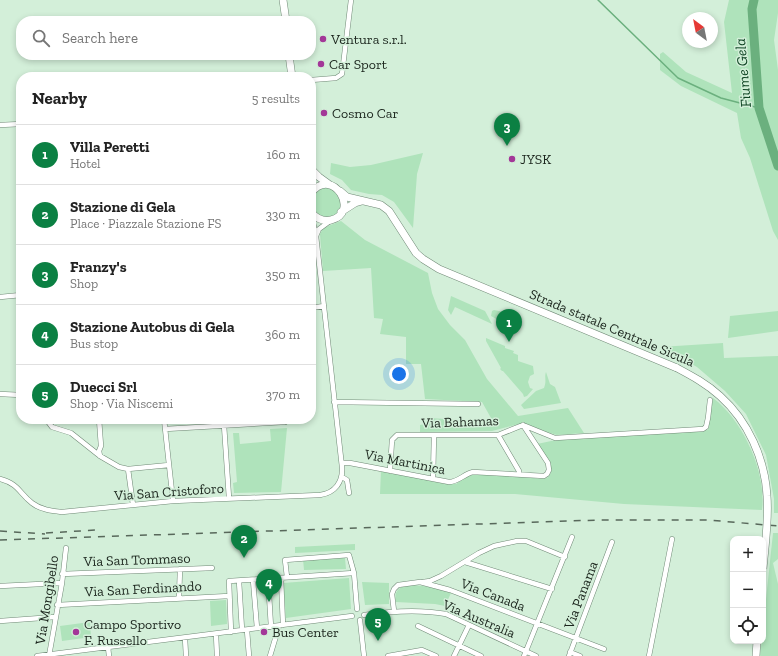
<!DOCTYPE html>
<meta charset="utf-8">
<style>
:root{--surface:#fff;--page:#f2f2f2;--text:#222;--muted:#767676;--line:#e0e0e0;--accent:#0b8043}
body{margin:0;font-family:"Zilla Slab",serif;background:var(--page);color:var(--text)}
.controls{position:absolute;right:12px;bottom:12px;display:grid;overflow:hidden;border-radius:8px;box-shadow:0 2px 6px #0003}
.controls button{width:36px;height:36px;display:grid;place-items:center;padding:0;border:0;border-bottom:1px solid var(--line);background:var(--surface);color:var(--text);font:20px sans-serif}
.compass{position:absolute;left:682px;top:12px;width:36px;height:36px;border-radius:50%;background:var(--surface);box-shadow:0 2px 6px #0003;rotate:328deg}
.you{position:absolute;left:399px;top:374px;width:14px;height:14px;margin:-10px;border:3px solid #fff;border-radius:50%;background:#1a73e8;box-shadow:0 0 0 6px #1a73e833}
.badge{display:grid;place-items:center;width:26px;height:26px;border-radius:50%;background:var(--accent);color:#fff;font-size:13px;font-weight:700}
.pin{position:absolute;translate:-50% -33px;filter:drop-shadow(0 1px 2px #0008)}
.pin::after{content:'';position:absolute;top:21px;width:14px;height:12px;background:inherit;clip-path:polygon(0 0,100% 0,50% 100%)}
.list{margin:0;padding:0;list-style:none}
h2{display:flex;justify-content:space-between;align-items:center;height:52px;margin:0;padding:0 16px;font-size:17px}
h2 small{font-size:13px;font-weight:400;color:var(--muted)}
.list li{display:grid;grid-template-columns:26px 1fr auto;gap:12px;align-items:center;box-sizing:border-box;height:60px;padding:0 16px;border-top:1px solid var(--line)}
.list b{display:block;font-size:15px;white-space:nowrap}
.list p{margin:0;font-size:13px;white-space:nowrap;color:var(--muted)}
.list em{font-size:13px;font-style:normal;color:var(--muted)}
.icon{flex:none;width:22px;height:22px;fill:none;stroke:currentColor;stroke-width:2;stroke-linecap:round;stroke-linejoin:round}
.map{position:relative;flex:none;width:778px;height:656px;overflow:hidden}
.search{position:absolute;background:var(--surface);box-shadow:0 2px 6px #0003;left:16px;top:16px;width:300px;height:44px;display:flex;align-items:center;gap:10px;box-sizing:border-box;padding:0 14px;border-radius:16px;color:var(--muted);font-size:15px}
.panel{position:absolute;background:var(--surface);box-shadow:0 2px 6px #0003;left:16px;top:72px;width:300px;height:352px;border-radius:16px}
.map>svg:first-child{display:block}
.green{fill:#afe3bb}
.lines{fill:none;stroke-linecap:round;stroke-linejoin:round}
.stream{stroke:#6bb07e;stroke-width:1.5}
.river{stroke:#6bb07e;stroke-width:9}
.minor-casing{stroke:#708976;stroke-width:5.5}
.primary-casing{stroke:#708976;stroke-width:8}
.minor{stroke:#fff;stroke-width:4.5}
.primary{stroke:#fff;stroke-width:7}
.rail{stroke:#58685b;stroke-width:1.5;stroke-dasharray:7 7;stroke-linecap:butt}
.primary-bridge-casing{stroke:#708976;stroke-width:8;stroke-linecap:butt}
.primary-bridge{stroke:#fff;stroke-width:7}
.poi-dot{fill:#a33798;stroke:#d3efd9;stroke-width:1.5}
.labels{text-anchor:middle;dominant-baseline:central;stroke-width:3;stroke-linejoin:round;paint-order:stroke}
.poi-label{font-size:14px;fill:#1a241c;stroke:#d3efd9;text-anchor:start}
.street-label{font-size:14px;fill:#1a241c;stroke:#d3efd9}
.water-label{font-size:15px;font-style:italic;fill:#0c4221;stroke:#d3efd9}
</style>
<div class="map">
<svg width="778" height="656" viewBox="0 0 778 656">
<rect width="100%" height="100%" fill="#d3efd9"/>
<path class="green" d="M729 0H778V13L774 40 778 70V240L773 231 750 158 741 138 737 113 681 86 660 70V54L663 52 686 72 732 93 724 22Z
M423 153 417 174 413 228 394 202 382 195 369 194 351 190 342 180 330 174 331 163 350 167 371 165Z
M311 203a15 15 0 1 1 30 0a15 15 0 1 1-30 0Z
M341 221 365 240 428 273 432 293 438 309 450 325 465 340 487 379 518 416 568 408 584 433 557 435 519 424 492 431 420 432V425L428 423 430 418 459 420 461 423H489L491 418 482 402 425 399 421 364H406V337L380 334 383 319 374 318 371 268 323 271 320 234 323 228Z
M451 296 485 311 492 324 455 307 451 315 448 310Z
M494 310 504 312 500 321 491 316 492 311Z
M778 311V331L728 338 730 316Z
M507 314 515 317 517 321 516 324 509 325 503 323Z
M486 338 505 346V348L514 351 513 353 518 355V361L533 366 534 374 530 376 528 382 530 388 533 389 527 396 524 397 523 394 503 371H502L500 369 501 368 486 341Z
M723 343 724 358 778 356V513H774V499L766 455 746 414 725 391 697 367 660 347Z
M546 372 550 384 555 387 561 403 524 409 521 405 536 391 544 388C547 380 544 378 546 372Z
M713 398C743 420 767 473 762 510L624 504 515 494H380L381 470 445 484H456L466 477 476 474 519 475 538 479 547 478 551 473V465L537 444 556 440 708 430Z
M287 428 281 492 234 493 233 483 237 482 233 433H239L240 444 271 441 270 429Z
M773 533H778V559L773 563 778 584V656H760Z
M355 544V550L295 553V547Z
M345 558 346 569 304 570 303 559Z
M349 578 351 609 286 618 283 583Z
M362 582 389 583V604L365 605Z
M405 585C421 585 436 587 451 593L445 606 435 604 396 602C394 593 397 589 405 585Z
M226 600 227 624 211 626 210 601Z
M90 622 91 637 62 641 60 626Z"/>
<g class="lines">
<path class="stream" d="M598 0 678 78 721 98 759 108"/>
<path class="river" d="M754 0 752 9 759 108 778 166"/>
<g class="minor-casing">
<path id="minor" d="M311 80 336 78 342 74 351 0
M0 125 21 124
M316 236 319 229 330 221
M0 297 21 295
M311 308 324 306
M0 394 21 395
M334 402 478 404
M46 419 52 427 71 433 100 456 119 467 128 469 169 465
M99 419 101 446 99 451 100 456
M164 419 173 501
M224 425 229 498
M523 425 555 438 703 429 706 427 708 418 710 400
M165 429 285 422
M498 435 519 471V475
M342 463H350L449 482C458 482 464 474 473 472L544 476 547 474 549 470 548 463 523 425
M128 469 133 505
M390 471 392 440 397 435H498L523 425
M342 477 347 480 349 493
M0 479C19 484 19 493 32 503 41 510 52 511 62 512L173 501 320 495C335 493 343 482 342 467L316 236 311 213
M433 479 434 435
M465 562 552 589
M62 574 212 568
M287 577 285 560 349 555 354 573 357 609
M268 578 271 627
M281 578 283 625
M253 580 257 628
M239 581 242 630
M423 582 430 581 441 576 479 553 494 546 517 541H526L565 557
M0 586 62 583
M179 598 180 569
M57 605 229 596
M394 611 392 594 394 589 398 585 420 582 450 590 604 649
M364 615C391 611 419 609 446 614L536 656
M360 620 364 656
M0 621 55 617
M418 626 481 656
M247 630 249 656
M231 632 229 581 354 573
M216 634 217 656
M185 638 186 656
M108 647 109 656
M570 652 580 656
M37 656 352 616
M49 656 62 583 66 548
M270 656 279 626
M388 656 422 650 436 656
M454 656 469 625
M524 656 572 537
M569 656 612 542
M649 656 672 539"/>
</g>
<g class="primary-casing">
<path id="primary" d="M283 0 286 21
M289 55 292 77
M311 169 319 177 330 185
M311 181V187
M340 191 347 197 381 205 389 211 416 253 423 259 439 269 677 368
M311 193C333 165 361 213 331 220 322 222 316 218 311 212
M341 212 355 203 362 201
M756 656 757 641"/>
</g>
<use href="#minor" class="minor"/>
<use href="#primary" class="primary"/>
<path class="rail" d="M0 531 45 534
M46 533 96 530
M0 540 599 520H708L778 526"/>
<g class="primary-bridge-casing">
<path id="primary-bridge" d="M677 368C692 376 707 384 720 396 748 421 765 459 767 496 769 520 765 545 763 569"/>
</g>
<use href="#primary-bridge" class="primary-bridge"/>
</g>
<g class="poi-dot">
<circle cx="323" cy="39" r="4"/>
<circle cx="321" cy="64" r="4"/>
<circle cx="324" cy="113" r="4"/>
<circle cx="512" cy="159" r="4"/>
<circle cx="76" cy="632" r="4"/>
<circle cx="264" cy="632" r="4"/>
</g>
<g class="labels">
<g class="poi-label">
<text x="331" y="39">Ventura s.r.l.</text>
<text x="329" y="64">Car Sport</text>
<text x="332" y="113">Cosmo Car</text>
<text x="520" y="159">JYSK</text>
<text x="84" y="624">Campo Sportivo<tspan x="84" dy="16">F. Russello</tspan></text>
<text x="272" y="632">Bus Center</text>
</g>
<g class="street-label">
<text transform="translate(612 328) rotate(23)">Strada statale Centrale Sicula</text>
<text transform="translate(460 422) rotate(-2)">Via Bahamas</text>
<text transform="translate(405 462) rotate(11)">Via Martinica</text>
<text transform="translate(169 492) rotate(-4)">Via San Cristoforo</text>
<text transform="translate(137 560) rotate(-2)">Via San Tommaso</text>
<text transform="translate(143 589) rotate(-3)">Via San Ferdinando</text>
<text transform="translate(493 595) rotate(21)">Via Canada</text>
<text transform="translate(581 595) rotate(-69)">Via Panama</text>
<text transform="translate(47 600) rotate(-81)">Via Mongibello</text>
<text transform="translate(479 619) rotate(23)">Via Australia</text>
</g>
<g class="water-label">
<text transform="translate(743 73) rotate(-95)">Fiume Gela</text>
</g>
</g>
</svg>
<div class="controls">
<button>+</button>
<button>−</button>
<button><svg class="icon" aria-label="locate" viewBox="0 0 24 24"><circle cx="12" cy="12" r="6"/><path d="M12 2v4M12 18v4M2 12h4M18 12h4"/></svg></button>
</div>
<svg class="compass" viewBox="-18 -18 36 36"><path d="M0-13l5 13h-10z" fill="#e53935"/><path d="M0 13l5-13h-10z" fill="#767676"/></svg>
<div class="you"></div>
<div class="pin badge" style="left:509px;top:342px">1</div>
<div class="pin badge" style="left:244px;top:558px">2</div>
<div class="pin badge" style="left:507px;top:146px">3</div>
<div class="pin badge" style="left:269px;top:602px">4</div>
<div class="pin badge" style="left:378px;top:641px">5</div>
<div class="search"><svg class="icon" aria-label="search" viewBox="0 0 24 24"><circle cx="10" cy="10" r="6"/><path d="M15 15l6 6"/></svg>Search here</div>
<section class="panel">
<h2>Nearby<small>5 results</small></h2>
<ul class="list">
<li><span class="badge">1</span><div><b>Villa Peretti</b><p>Hotel</p></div><em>160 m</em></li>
<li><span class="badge">2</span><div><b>Stazione di Gela</b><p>Place · Piazzale Stazione FS</p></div><em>330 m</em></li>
<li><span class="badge">3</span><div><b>Franzy's</b><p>Shop</p></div><em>350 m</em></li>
<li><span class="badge">4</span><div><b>Stazione Autobus di Gela</b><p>Bus stop</p></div><em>360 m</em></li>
<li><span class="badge">5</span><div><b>Duecci Srl</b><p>Shop · Via Niscemi</p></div><em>370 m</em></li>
</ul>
</section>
</div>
